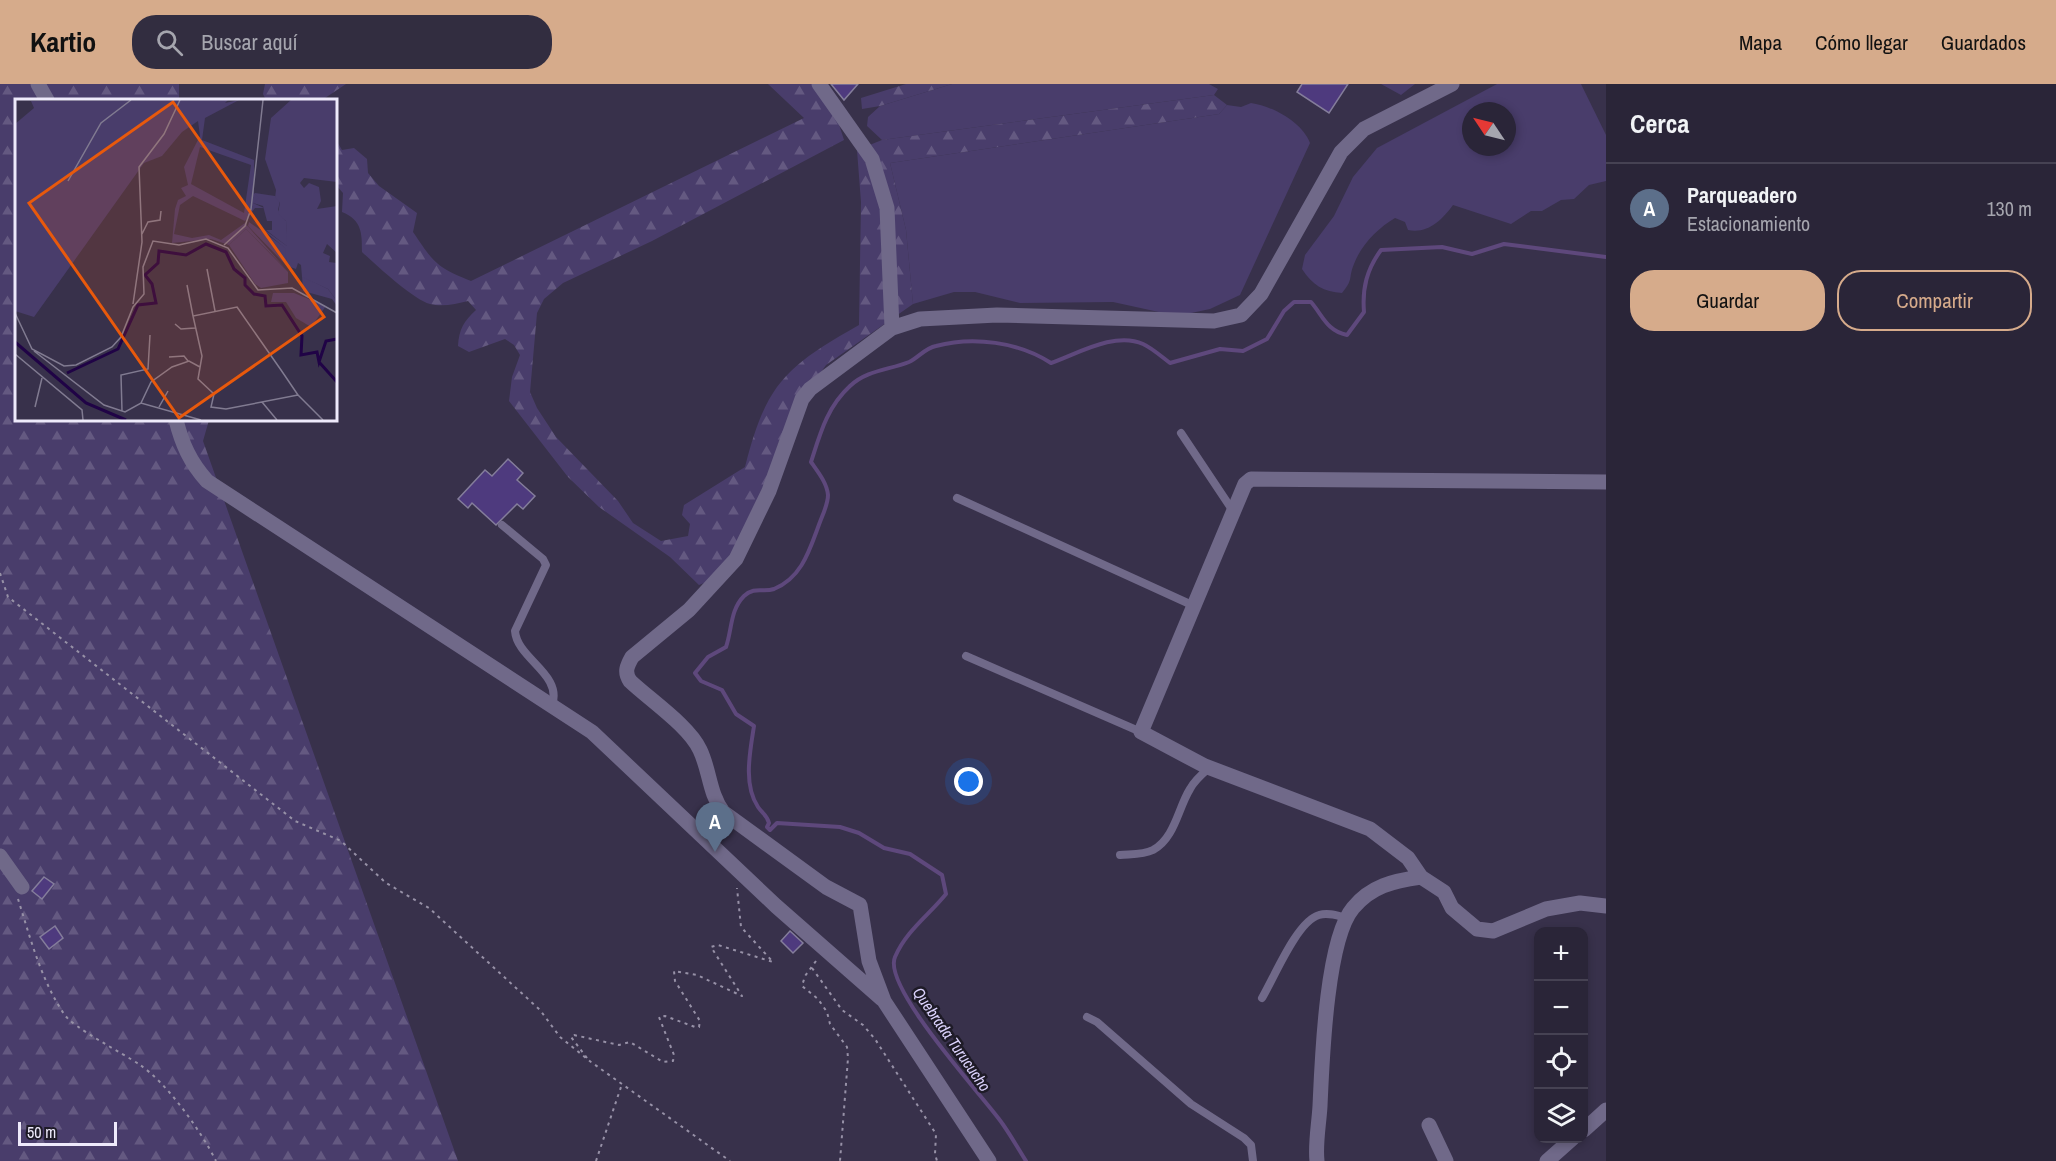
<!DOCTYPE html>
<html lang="es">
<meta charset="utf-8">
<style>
:root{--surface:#2a2538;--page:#322d40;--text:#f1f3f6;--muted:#a5a5ae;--line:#464253;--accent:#d6ab8b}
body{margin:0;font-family:"Archivo Narrow",sans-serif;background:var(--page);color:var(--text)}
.controls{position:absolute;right:18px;bottom:18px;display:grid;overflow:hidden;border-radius:12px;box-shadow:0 3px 9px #0003}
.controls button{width:54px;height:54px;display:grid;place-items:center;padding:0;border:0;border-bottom:2px solid var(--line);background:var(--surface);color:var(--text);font:30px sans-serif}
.compass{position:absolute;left:1462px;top:18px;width:54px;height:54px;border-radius:50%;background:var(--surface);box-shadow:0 3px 9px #0003;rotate:305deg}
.scale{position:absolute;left:18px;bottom:15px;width:99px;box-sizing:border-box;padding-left:6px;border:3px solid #eeeafb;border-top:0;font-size:16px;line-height:21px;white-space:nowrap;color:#eeeafb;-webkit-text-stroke:4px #1e1b27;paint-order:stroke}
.you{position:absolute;left:969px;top:698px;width:21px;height:21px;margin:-15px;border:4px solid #fff;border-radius:50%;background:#1a73e8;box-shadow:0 0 0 9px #1a73e833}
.badge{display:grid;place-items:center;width:39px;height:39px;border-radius:50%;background:var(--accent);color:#fff;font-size:20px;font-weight:700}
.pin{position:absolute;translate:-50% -50px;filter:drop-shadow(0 2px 3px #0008)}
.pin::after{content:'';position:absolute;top:32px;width:21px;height:18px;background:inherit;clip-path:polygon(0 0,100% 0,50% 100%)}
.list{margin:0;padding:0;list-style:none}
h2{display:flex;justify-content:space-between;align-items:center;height:78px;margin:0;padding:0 24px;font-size:26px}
h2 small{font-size:20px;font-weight:400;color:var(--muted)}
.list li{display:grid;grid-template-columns:39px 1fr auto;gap:18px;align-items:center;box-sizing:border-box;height:90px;padding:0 24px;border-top:2px solid var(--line)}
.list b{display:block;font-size:22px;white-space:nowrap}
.list p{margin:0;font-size:20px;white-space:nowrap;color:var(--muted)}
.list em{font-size:20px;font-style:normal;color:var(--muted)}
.actions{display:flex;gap:12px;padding:18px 24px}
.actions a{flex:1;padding:14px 0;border:2px solid var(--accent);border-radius:24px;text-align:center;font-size:21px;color:var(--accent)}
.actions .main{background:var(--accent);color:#111}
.icon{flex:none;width:33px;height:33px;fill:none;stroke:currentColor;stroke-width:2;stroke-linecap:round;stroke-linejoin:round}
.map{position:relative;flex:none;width:1606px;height:1077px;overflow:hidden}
header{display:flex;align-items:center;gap:36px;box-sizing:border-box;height:84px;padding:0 30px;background:var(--accent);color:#111}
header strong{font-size:28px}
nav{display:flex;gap:33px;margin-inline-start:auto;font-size:21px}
.search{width:420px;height:54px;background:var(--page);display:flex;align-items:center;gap:15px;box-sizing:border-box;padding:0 21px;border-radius:24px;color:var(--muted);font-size:22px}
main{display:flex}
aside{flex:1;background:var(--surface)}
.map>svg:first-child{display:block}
.grass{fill:#493d6b;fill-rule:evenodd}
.forest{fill:url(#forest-firs)}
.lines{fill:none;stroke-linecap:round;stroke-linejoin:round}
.stream{stroke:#5e487c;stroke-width:4}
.building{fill:#4e3a7e;stroke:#847d9b;stroke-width:1.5}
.path{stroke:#9791a7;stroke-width:2;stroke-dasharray:3 4.5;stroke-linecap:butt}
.lane{stroke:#706989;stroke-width:8}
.street{stroke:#706989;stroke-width:15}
.labels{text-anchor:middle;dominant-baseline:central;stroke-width:5;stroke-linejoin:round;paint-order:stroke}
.water-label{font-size:16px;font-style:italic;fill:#ddd4fe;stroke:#1e1b27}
.inset-river{fill:none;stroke:#200346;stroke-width:3}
.inset-road{fill:none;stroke:#817b91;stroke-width:1.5}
.view{fill:#e8590c;fill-opacity:0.15;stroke:#e8590c;stroke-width:3}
.inset-edge{fill:none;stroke:#eeeafb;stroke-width:3}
</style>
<header>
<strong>Kartio</strong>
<div class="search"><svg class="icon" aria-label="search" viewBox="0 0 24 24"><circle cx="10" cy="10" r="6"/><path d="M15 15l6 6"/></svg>Buscar aquí</div>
<nav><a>Mapa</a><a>Cómo llegar</a><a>Guardados</a></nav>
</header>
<main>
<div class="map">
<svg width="1606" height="1077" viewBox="0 0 1606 1077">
<defs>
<pattern id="forest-firs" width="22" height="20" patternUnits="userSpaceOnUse" patternTransform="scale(1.5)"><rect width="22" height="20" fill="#493d6b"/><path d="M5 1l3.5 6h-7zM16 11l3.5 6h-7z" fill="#645981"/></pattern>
</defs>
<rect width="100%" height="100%" fill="#38314b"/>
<path class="grass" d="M952 0H1209L1218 5 1214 11 882 56 867 42 868 33 880 22Z
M1381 0H1415L1401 11Z
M1497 0H1581L1606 51V97L1589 101 1574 115 1561 116 1542 127H1531L1511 140 1453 121C1442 136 1428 150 1408 146L1405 138 1395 134C1378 144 1361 161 1354 180 1348 194 1354 195 1342 209 1324 208 1312 201 1302 185L1305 171 1334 132 1353 93 1377 64ZM1471 27H1507V63H1471Z
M1251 19C1272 22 1302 38 1310 59L1240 211 1210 225 1177 232 1113 218 1020 219 975 208H954L913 220 906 146 890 79 1219 30 1227 21 1241 23Z"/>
<path class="forest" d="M0 0H179V16H16V336H209L203 357 458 1077H0Z
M265 0H346L322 16H266L263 10Z
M768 0H812L834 25 844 56 652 157 563 199 544 215 537 229 530 308 537 324 556 353 618 417 633 439 661 457 688 452 690 440 682 431 684 421 745 383C766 300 785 283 859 241L861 118 857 66 882 56 1214 11 1227 21 1219 30 890 79 906 146 913 220 826 281 792 329 778 360 768 407 732 476 714 495 699 501 670 473 599 423 568 393 509 317 512 293 520 271 514 261 505 255 469 268 458 262C459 245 464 237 476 226L468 217C456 220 442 223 430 220 414 216 376 181 362 168 362 149 362 136 342 128L343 109 336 101V56L342 66 354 64 367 75 368 89 379 102 417 129 413 148C434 179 436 183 471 197L804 34Z
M906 0H952L880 22 862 25 861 14Z"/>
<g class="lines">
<path class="stream" d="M1026 1077C1017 1063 1009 1048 999 1035 979 1008 882 902 895 873 906 847 929 831 946 810L942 791 910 770 884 764 859 749 840 743 777 739 770 746 767 743 769 739C767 731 762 729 758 723 743 700 750 668 754 642L736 630 722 606 701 597 695 589 708 573 726 563C732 546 730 526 744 512 755 502 763 509 774 505 803 493 810 464 820 438 823 430 828 420 828 411 827 399 818 388 811 378 820 350 827 323 850 302 867 286 889 286 909 278 918 274 925 264 936 262 973 252 1019 258 1051 279 1077 270 1115 247 1143 260 1152 264 1162 273 1170 279L1220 265 1243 267 1267 255 1284 227 1294 218H1311C1323 232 1327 247 1347 251L1364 228C1362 204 1367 185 1381 166L1442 163 1472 170 1504 160 1606 173"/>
</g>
<path class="building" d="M831 0H858L844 16Z
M1302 0H1348L1329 29 1297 8Z
M508 375 523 389 517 396 535 412 523 425 517 420 496 441 472 419 468 424 458 415 485 386 492 392Z
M44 793 54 800 42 815 32 807Z
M55 842 63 854 49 865 40 853Z
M790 847 803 859 793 869 781 857Z"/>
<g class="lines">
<path class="path" d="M0 489 8 513 295 737 341 757 386 799 429 824 540 926 560 953 591 978 730 1077
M18 815C30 853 41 896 64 930 73 944 123 969 140 981 167 999 201 1047 216 1077
M816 877 805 892 802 902 818 915 827 928 830 940 847 963 848 974 840 1077
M812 884 842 926 863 941 875 955 936 1050 935 1070 937 1077
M587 974 571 953 574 951 619 961 630 958 663 978 673 977 674 971 659 933 665 932 695 943H699L700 937 675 897 674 887 697 891 742 912 711 863 718 861 773 878 741 843 737 804
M596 1077 622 1000"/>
<path class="lane" d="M1181 349 1233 427
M957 414 1192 521
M502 441 543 475 546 481 515 547C517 575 563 590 552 621
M966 572 1141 648
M1120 771C1131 770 1143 771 1153 766 1175 754 1178 724 1190 705 1194 697 1202 690 1209 684
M1262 914C1274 894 1297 837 1319 831 1329 828 1338 832 1347 834
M1087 933 1097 938 1191 1020 1244 1054 1251 1061 1253 1077"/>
<path class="street" d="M38 0 47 16
M819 0 872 75 887 124 892 244
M176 336C182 360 190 378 207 397L592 648 776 822 882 915
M1606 398 1251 395 1245 400 1141 648 1205 682 1370 745 1408 774 1421 793 1444 808 1452 824 1477 845 1493 847 1546 825 1580 819 1606 822
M0 772 22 803
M1429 1041 1446 1077
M1584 1046 1606 1026
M989 1077 884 917 869 877 860 821 826 803 723 728C709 709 710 687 700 666 689 642 650 616 630 597 624 588 627 582 632 573L689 526 736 475 769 407 802 315 810 305 892 244 920 235 997 231 1214 237 1241 231 1261 210 1341 68 1364 45 1452 0
M1317 1077C1315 1060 1319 1040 1320 1022 1322 979 1326 856 1353 824 1371 802 1393 797 1421 793
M1547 1077 1573 1054"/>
</g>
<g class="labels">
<g class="water-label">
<text transform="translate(952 955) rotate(55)">Quebrada Turucucho</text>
</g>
</g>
<g transform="translate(15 15)">
<rect width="322" height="322" fill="#38314b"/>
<path d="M240 94 260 97 265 102 263 111 271 122 273 148 251 131H257V122H252L248 107 238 104ZM234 123 271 149 272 167 233 127ZM231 130 273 173V184L246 189 240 185 214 146ZM287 177 313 190 322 202V207L317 200 288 192ZM258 194H279L311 207 296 228 281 219 271 203H256Z" fill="#493d6b"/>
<path d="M213 1 210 4 224 1 190 19 187 41 239 61V94L244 99 238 104 249 109H240L230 122 178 97 165 106 159 135 177 139 194 136 206 141 230 124 270 169 231 130 214 146 196 140 157 144 160 110 163 101 171 97 166 89 173 86 169 68 185 37 183 22 167 33 147 57 129 64 19 218 0 212V25L19 9 16 2ZM185 48 236 66 229 114 176 85ZM276 1H322V83L289 79 285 84 289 89 294 84 304 88 306 102 302 110 322 107V154L312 145 308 154 315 157 314 163 322 164V202L313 190 287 178 286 166 283 164 281 170 272 167 270 149 236 121 272 147 271 122 263 115 265 103 260 99 261 91 250 60 256 19Z" fill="#493d6b" fill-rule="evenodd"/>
<path class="inset-river" d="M0 243 71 304 111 321M304 263 322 283M52 274 103 250 123 206 141 204 137 185 130 176 143 164 144 152 171 156 191 145 211 153 219 170 230 179V186L239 195 250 197 251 207 267 206 287 237 286 256 302 253 304 263 311 242 322 240"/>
<path class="inset-road" d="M53 82 86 24 116 1M127 135 133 123 145 121 146 112M209 146 230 127 236 110 248 1M192 170 200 212M172 186 178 217M118 205 127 143 124 68 149 35 165 1M222 208 266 271 283 296 211 310 196 308 199 295 183 280 187 257 178 217ZM0 214 17 250 49 267 61 266 97 248 106 238 118 208 129 195 128 168 138 142 164 146 191 140 213 149 243 191 277 189 322 214M160 225 166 230 180 229M19 252 89 306 110 313 126 304 186 321M0 255 67 311 68 321M154 258 169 257 173 262M283 296 308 321M247 303 262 321M126 304 136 283 157 268 174 262 185 268M20 308 27 279M144 308 153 292M107 312 106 276 133 270 135 236"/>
<path class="view" d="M158 3 309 218 164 319 14 104Z"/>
<rect width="322" height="322" class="inset-edge"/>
</g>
</svg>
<div class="controls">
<button>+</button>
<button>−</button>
<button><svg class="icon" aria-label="locate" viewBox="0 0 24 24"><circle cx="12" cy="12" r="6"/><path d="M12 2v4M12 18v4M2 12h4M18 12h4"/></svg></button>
<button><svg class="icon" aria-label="layers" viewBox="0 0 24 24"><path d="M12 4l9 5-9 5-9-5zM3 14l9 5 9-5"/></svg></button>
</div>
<svg class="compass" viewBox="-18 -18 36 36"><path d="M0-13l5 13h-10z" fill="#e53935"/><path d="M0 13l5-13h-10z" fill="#a5a5ae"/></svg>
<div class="scale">50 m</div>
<div class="you"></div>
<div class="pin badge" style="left:715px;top:768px;background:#5c6f8a">A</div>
</div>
<aside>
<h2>Cerca<small></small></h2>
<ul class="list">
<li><span class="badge" style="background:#5c6f8a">A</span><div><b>Parqueadero</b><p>Estacionamiento</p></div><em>130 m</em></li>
</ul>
<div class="actions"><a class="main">Guardar</a><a>Compartir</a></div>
</aside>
</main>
